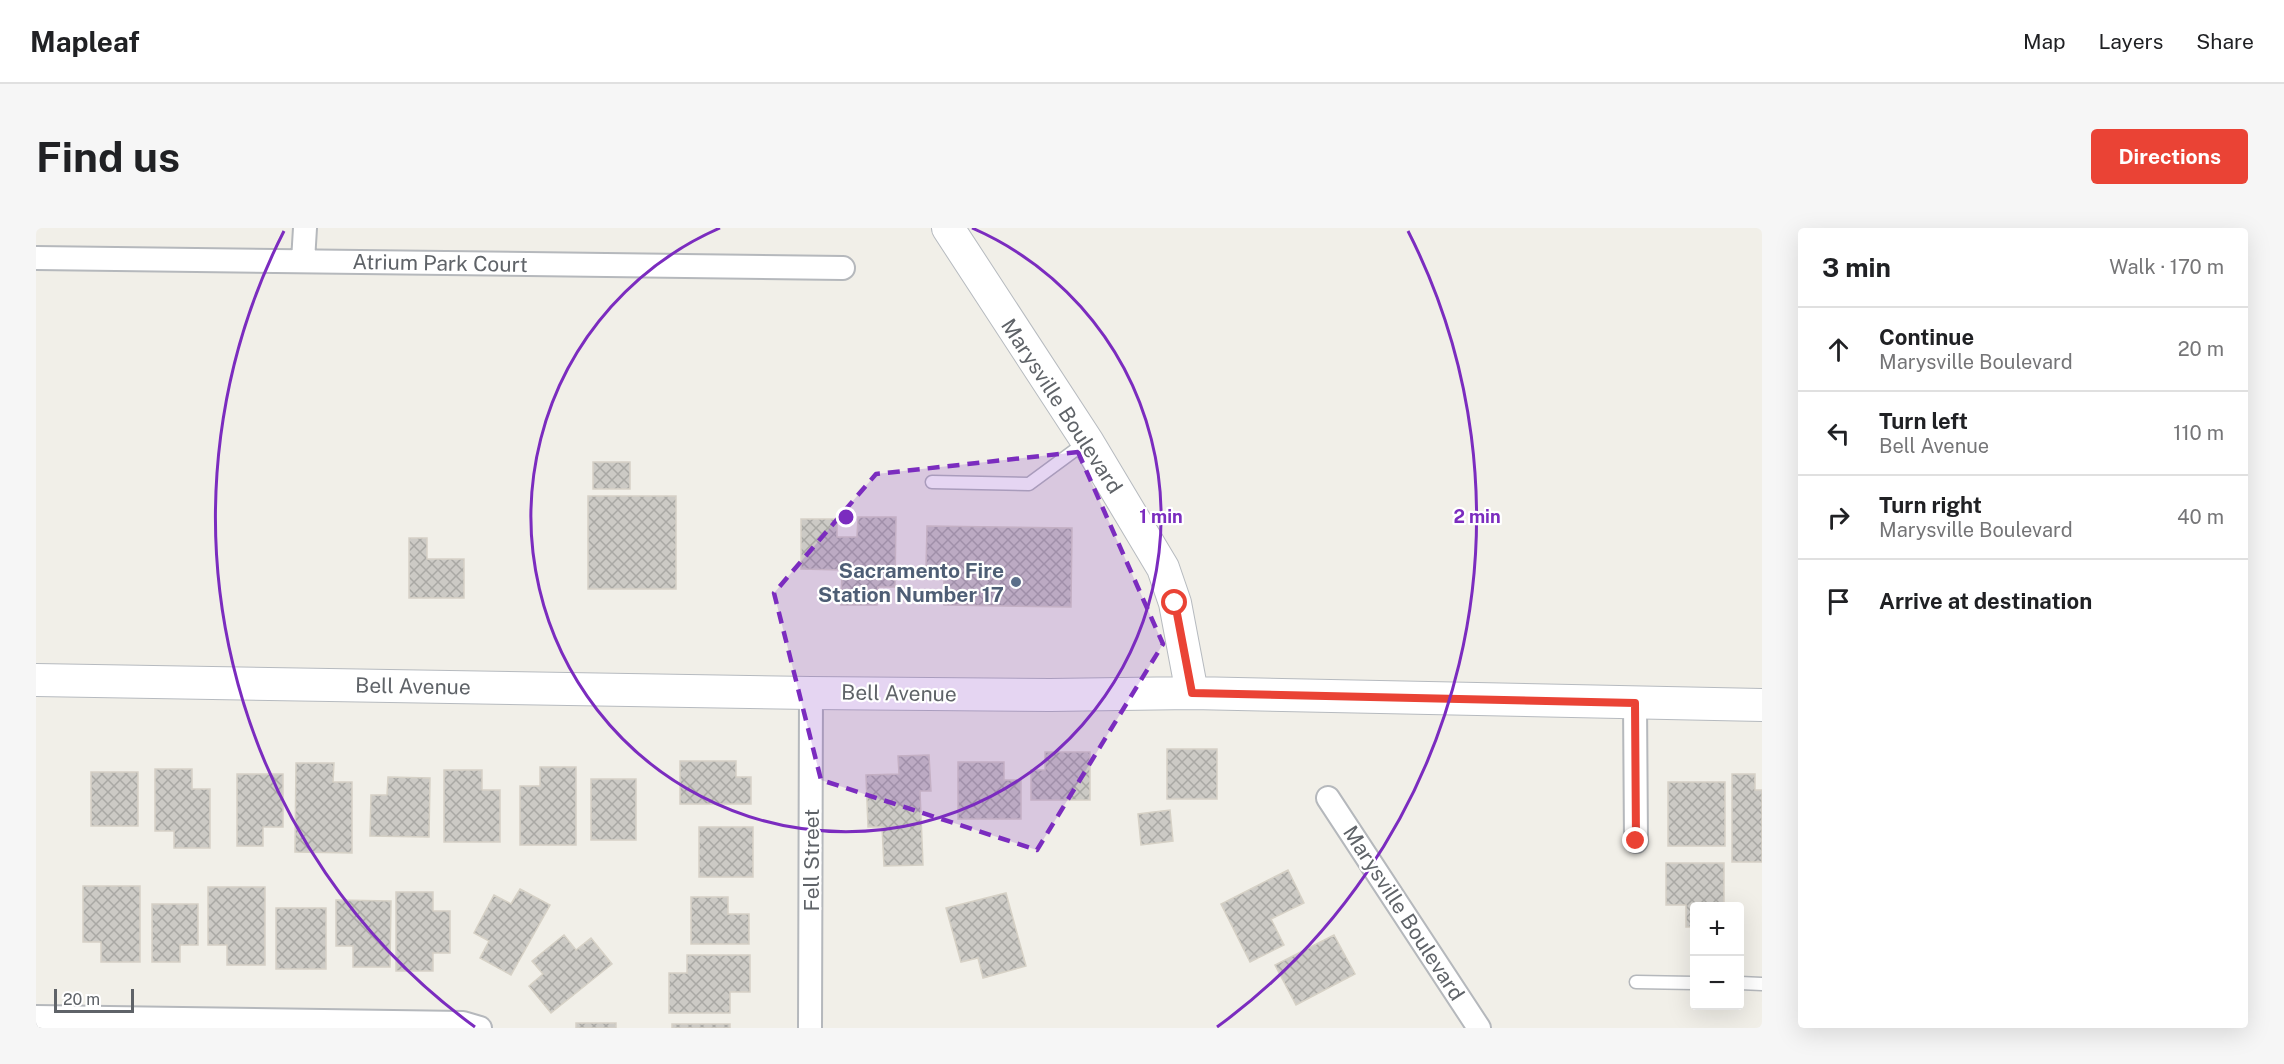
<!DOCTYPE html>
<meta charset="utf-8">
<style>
:root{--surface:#fff;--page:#f6f6f6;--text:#202124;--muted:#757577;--line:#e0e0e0;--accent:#ea4335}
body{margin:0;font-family:"Public Sans",sans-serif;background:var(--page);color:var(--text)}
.controls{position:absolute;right:18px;bottom:18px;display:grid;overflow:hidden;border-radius:6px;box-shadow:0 6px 24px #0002}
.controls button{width:54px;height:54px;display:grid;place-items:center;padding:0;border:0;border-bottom:2px solid var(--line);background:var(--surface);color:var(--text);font:30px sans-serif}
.scale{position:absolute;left:18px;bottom:15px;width:80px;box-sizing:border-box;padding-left:6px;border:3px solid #5f6368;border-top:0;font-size:16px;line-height:21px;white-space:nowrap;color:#5f6368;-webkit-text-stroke:4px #fff;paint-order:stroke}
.stop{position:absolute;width:18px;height:18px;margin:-14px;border:4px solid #ea4335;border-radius:50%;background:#fff}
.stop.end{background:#ea4335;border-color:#fff;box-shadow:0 2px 6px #0008}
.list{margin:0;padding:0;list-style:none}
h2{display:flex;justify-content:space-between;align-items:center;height:78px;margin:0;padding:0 24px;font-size:26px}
h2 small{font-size:20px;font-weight:400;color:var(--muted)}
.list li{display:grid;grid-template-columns:39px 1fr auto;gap:18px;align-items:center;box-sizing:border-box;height:84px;padding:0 24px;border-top:2px solid var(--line)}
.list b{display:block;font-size:22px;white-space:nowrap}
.list p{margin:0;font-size:20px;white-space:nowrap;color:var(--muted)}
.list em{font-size:20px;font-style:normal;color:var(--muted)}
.icon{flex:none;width:33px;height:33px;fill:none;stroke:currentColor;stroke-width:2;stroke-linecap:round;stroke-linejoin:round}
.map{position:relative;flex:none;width:1726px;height:800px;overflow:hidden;border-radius:6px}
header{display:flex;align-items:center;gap:36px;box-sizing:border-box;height:84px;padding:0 30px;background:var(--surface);border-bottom:2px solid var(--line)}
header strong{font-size:28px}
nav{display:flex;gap:33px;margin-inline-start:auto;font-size:21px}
.intro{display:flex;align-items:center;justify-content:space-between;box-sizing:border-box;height:144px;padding:0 36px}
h1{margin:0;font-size:42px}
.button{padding:15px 27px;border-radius:6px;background:var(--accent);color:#fff;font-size:21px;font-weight:700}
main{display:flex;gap:36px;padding:0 36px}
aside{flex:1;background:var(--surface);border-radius:6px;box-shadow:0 6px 24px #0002}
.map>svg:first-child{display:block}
.building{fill:url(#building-cross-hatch);stroke:#d6d1c6;stroke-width:1.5}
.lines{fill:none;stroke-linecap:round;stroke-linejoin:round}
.service-casing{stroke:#b5b8bc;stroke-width:15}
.minor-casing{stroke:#b5b8bc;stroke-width:26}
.secondary-casing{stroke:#b6babf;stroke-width:34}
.service{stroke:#fff;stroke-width:12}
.minor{stroke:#fff;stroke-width:22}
.secondary{stroke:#fff;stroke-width:32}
.route{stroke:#ea4335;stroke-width:8}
.marked{fill:#7b2cbf;fill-opacity:0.2;stroke:#7b2cbf;stroke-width:4.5;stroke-dasharray:12 8;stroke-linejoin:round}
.ring{fill:none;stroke:#7b2cbf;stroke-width:3}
.service-dot{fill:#5c6f8a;stroke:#fff;stroke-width:2}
.labels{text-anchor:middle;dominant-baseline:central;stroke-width:4.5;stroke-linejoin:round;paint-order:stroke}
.street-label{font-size:21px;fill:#5f6368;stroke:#fff}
.service-label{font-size:21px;font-weight:bold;fill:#4e5e75;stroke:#fff;text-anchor:end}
.centre{fill:#7b2cbf;stroke:#fff;stroke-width:3}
.ring-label{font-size:18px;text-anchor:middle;font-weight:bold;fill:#7b2cbf;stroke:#fff;stroke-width:4.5;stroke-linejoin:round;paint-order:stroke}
</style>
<header>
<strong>Mapleaf</strong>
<nav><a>Map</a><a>Layers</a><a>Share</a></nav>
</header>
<div class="intro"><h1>Find us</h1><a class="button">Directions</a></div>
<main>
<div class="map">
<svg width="1726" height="800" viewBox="0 0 1726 800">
<defs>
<pattern id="building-cross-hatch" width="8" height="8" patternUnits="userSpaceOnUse" patternTransform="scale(1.5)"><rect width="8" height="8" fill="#cccac5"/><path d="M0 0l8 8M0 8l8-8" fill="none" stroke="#a9a8a4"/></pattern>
</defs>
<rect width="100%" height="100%" fill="#f1efe8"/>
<path class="building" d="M557 234H594V261H557Z
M552 268H640V361H552Z
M822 289H860L859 359H842L841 377H805L806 342 765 341V291H801V309H821Z
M891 298 1036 300 1035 379 908 377V342L890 341Z
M373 310H391V331H428V370H373Z
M1131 521H1181V571H1131Z
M1009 524H1054V572H995V542H1009Z
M893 527 895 563H884L887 637 848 638 846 599H832L830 547 863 546 862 528Z
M644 533H700V549H715V576H644Z
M922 534H968V552H985V591H922Z
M260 535H298L297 554H316V625L259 624Z
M504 539H540V617H484V558H504Z
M119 541H156V561H174V620H138V603H119Z
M408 542H446V562H464V614H408Z
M55 544H102V598H55Z
M201 546H247V599H227V618H201Z
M1696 546H1719V562H1726V634H1696Z
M352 549 394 550 393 609 334 608 335 567H351Z
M555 551H600V612H555Z
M1632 554H1689V618H1632Z
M1134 582 1137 613 1105 617 1102 586Z
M663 599H717V649H663Z
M1630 635H1688V678H1658V699H1650V677H1630Z
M1252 642 1268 675 1235 691 1248 717 1214 734 1185 676Z
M47 658H104V734H65V714H47Z
M172 659H229V737H191V717H172Z
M484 661 514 677 475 747 444 730 453 713 438 705 458 667 475 676Z
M360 664H397V683H414V725H397V743H360Z
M970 665 990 738 947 750 942 730 925 734 910 680Z
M655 669H692V686H713V716H655Z
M300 672 355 673 354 739H317V718H300Z
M116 676H162V717H144V734H116Z
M240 680H290V741H240Z
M528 707 540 722 555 710 576 736 515 785 493 758 507 746 496 733Z
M1298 707 1319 746 1260 777 1239 737Z
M651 727H714V764H694V785H633V745H651Z
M540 795H580V800H540Z
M636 796H694V800H636Z"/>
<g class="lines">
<g class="service-casing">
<path id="service" d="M896 254 993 256 1050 214
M1600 754 1658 755
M1704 755 1726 756"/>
</g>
<g class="minor-casing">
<path id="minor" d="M0 30 807 40
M267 33 269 0
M1599 475 1600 613
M1292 570 1443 800
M0 789 427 795 444 800
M774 800 775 465"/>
</g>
<g class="secondary-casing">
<path id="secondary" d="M912 0 1051 213 1127 340 1139 375 1156 465
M0 452 775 465 1014 467 1156 465 1726 477"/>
</g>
<use href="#service" class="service"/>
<use href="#minor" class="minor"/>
<use href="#secondary" class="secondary"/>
</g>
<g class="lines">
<path class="route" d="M1139 375 1156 465 1599 475 1600 613"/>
</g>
<path class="marked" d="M1042 224 1127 416 1001 622 785 552 738 365 840 246Z"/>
<g class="ring">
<path d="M936 0A315 315 0 1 1 684 0"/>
<path d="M439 799A631 631 0 0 1 248 3M1372 3A631 631 0 0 1 1181 799"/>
</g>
<circle class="service-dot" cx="980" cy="354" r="6"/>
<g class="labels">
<g class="street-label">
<text transform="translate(404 35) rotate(1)">Atrium Park Court</text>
<text transform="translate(1026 178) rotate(57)">Marysville Boulevard</text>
<text transform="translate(377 458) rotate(1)">Bell Avenue</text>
<text transform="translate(863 465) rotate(1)">Bell Avenue</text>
<text transform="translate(775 632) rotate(-90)">Fell Street</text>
<text transform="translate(1368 685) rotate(57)">Marysville Boulevard</text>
</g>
<g class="service-label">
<text x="968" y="342">Sacramento Fire<tspan x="968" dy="24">Station Number 17</tspan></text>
</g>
</g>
<circle cx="810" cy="289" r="9" class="centre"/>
<g class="ring-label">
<text x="1125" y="295">1 min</text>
<text x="1441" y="295">2 min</text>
</g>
</svg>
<div class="controls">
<button>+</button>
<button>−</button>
</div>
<div class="scale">20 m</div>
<div class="stop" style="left:1139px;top:375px"></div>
<div class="stop end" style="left:1600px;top:613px"></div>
</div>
<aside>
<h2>3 min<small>Walk · 170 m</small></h2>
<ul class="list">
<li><svg class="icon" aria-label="ahead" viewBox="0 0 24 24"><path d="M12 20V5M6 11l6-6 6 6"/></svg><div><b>Continue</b><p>Marysville Boulevard</p></div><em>20 m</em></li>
<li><svg class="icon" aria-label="left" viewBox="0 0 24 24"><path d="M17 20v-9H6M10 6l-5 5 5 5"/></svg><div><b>Turn left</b><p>Bell Avenue</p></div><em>110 m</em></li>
<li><svg class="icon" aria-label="right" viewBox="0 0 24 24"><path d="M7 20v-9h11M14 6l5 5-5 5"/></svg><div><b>Turn right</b><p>Marysville Boulevard</p></div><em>40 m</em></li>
<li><svg class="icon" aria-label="arrive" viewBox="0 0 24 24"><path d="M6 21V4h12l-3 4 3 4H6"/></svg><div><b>Arrive at destination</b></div></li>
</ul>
</aside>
</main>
